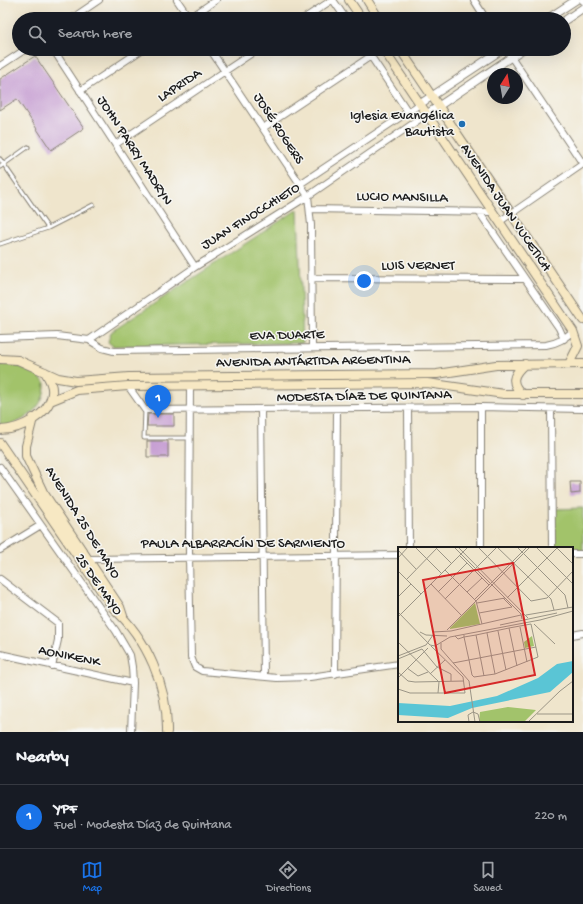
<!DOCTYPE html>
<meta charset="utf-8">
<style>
:root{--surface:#171b24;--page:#242831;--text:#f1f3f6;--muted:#9ea1a6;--line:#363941;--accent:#1a73e8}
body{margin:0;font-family:"Gochi Hand",sans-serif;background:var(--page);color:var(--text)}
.compass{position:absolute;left:487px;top:68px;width:36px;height:36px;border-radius:50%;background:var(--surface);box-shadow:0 4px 16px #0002;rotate:11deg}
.you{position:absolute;left:364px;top:281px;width:14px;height:14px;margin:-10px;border:3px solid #fff;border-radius:50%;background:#1a73e8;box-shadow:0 0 0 6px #1a73e833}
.badge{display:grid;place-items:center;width:26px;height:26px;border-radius:50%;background:var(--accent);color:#fff;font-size:13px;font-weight:700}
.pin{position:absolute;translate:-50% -33px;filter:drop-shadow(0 1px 2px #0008)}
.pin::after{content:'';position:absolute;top:21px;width:14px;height:12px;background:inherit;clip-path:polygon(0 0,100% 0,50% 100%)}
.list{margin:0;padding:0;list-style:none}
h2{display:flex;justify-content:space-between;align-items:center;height:52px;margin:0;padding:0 16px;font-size:17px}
h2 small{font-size:13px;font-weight:400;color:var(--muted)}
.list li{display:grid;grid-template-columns:26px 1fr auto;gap:12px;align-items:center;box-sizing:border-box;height:64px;padding:0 16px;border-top:1px solid var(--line)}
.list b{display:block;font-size:15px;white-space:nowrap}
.list p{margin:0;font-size:13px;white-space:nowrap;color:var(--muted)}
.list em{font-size:13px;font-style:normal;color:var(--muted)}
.icon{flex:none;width:22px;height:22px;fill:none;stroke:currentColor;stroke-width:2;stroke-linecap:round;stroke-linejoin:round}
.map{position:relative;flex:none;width:583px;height:732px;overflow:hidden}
.search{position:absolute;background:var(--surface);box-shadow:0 4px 16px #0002;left:12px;right:12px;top:12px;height:44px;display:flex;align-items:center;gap:10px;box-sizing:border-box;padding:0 14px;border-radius:22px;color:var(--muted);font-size:15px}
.sheet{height:116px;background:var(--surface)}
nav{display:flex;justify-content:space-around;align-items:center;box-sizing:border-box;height:56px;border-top:1px solid var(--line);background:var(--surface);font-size:11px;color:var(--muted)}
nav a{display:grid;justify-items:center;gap:2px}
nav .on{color:var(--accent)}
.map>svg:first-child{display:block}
.green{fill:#a2c36b;stroke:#5f7044}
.building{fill:#c59bd2}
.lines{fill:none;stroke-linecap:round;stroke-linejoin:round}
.service-casing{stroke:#868074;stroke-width:5}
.minor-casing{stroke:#868074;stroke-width:8}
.tertiary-casing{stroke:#868074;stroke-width:9}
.secondary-casing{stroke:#868074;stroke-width:10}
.service{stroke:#fff;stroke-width:3}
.minor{stroke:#fff;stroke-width:6}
.tertiary{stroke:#fff;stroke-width:7}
.secondary{stroke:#f7e8c3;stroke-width:8}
.poi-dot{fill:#1f6fb2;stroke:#f6f6f2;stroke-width:1.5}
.labels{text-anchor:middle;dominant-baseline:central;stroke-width:3;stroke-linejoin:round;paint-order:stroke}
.street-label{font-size:14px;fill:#1c1c1c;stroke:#f6f6f2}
.poi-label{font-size:14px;fill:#1c1c1c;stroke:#f6f6f2;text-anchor:end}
.inset-road{fill:none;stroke:#9b9586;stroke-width:1}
.view{fill:#d62828;fill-opacity:0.15;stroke:#d62828;stroke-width:2}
.inset-edge{fill:none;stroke:#1c1c1c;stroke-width:2}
</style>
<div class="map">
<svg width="583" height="732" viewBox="0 0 583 732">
<rect width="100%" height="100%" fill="#f6f6f2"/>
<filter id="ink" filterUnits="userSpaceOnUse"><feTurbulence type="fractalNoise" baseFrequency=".025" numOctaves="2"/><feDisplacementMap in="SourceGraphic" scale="8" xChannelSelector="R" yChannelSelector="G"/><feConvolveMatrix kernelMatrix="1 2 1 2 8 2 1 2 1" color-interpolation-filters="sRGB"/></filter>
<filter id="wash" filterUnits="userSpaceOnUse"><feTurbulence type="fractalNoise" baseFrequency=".012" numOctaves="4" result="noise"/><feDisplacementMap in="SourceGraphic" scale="16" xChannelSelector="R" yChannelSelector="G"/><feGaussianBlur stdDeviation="0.9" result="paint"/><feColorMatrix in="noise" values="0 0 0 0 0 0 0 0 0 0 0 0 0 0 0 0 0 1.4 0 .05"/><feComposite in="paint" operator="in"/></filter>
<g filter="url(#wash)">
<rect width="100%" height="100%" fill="#efe5cc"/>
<path class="green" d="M298 209 303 343 113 346 108 342 111 332Z
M9 363 35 372 45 383C46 407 23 425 0 426V364Z
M583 508V551H572V548H555L554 509Z"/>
<g id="blocks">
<path class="building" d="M35 56 84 128 51 150 17 99 0 110V79Z
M148 414H174V426H147Z
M147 441H168V457H147Z
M570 482H580V493L571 494Z"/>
</g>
</g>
<g filter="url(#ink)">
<use href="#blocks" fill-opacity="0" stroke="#868074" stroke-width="1"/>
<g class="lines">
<g class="service-casing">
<path id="service" d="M0 159 48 228
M0 167 28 147
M0 244 48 228 93 205
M145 410 144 438H189"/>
</g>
<g class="minor-casing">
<path id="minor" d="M177 0 190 19
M333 0 346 19
M474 0 486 19
M582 0 583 1
M71 19 99 0
M188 19 216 0
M303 19 332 0
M53 49 195 267
M210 49 308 196 311 225 312 348
M366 49 408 112
M506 49 583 164
M0 66 26 49
M80 91 143 49
M263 128 371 56
M116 144 258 49
M300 184 420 104
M310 209 492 212
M479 212 559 328 564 339
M499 222 583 164
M312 278 524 279
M0 338 57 336 89 340 102 348 114 351 546 345C558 343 564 339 573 331
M89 340 195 267 308 196 427 114
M190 385 189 556 191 657 195 667 202 671 277 678 310 677 399 664
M128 386 145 410 481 407 583 409
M481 407V548
M408 408 409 548
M551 409 552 548
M261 410 264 676
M0 467 116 631 130 655 132 667 133 683 131 732
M0 550 41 525
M572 554H583
M88 559 399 555
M0 579 58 623V640L52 666
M572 635 583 633
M0 654 133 683
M335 674 337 409"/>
</g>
<g class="tertiary-casing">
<path id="tertiary" d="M547 19 576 0
M564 21 583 8
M420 104 503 49
M427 114 523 49"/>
</g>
<g class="secondary-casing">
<path id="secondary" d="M349 0 362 19
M367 0 379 19
M383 49 573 331 578 346 569 364
M400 49 583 320
M0 359 18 360 58 378 76 381 129 377 437 374 496 365 583 364
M523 395C510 383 512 375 525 364
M50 401 77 390 128 386 427 383 504 394H583
M33 418 26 446V456L43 492 120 607 123 616
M0 430C20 430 50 415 52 393 53 385 49 379 45 372
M0 443 113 608C147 638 168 687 167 732"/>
</g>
<use href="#service" class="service"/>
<use href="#minor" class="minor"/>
<use href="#tertiary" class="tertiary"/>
<use href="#secondary" class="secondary"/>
</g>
</g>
<circle class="poi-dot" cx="462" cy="124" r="4"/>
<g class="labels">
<g class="street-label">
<text transform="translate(180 86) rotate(-34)">LAPRIDA</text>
<text transform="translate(278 129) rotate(57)">JOSÉ ROGERS</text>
<text transform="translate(134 151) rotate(57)">JOHN PARRY MADRYN</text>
<text transform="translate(402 198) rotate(1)">LUCIO MANSILLA</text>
<text transform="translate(505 208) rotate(56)">AVENIDA JUAN VUCETICH</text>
<text transform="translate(251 217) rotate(-32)">JUAN FINOCCHIETO</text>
<text x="418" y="266">LUIS VERNET</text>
<text transform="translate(287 336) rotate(-1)">EVA DUARTE</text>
<text transform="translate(313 362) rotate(-1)">AVENIDA ANTÁRTIDA ARGENTINA</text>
<text transform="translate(364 397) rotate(-1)">MODESTA DÍAZ DE QUINTANA</text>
<text transform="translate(82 523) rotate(58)">AVENIDA 25 DE MAYO</text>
<text x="243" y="544">PAULA ALBARRACÍN DE SARMIENTO</text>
<text transform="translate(98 585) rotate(55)">25 DE MAYO</text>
<text transform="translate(69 657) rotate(12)">AONIKENK</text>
</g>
<g class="poi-label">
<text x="454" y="116">Iglesia Evangélica<tspan x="454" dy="16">Bautista</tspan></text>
</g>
</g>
<g transform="translate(398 547)">
<rect width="175" height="175" fill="#efe5cc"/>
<path d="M77 56 82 77 52 82V81ZM134 89 136 99 127 101 126 95ZM110 160 138 163 126 175H81L82 165Z" fill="#a2c36b"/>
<path d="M175 114V125L152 145 74 161 50 171 0 168V156L52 159 99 149 140 131 159 117Z" fill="#5ac5d5"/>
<path class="inset-road" d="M17 0 44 27M37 0 54 17M56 0 123 67 124 72M60 0 130 71M80 0 133 54 149 51 175 24M99 0 153 52 156 63M119 0 167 48 170 61M138 0 175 37M159 1 175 17M0 3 18 22M62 9 91 38M0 11 10 0M47 23 78 54 84 77M0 24 23 47M9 32 40 0M33 37 63 68M40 45 69 16M69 45 84 31M0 50 13 37M105 51 114 60M109 51 160 0M47 52 99 0M77 52 129 0M79 56 107 51M0 65 32 98 37 99 52 90 142 73 175 64M81 66 114 60M128 68 175 60M0 70 70 0M136 77 157 97M102 78 159 66M122 80 129 115M111 81 119 119M49 83 132 0M100 84 108 123M22 85 28 88 49 89M35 85 53 84 123 68M89 86 97 127M78 88 86 129M57 89 60 92 66 90 78 88 111 81 133 77 140 110 97 127 76 130 74 128 71 113 66 90V88M0 95 41 135 40 146M43 96V102L71 134 77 175M0 109 28 98 35 88M0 112 24 102 39 120 53 127V134M55 116 138 100M9 121 20 129 30 125M0 125 10 134 17 135 66 134M32 127 47 113M0 131 30 101M0 142 12 146H67L65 130 33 99M139 167H175M71 175 70 168 75 165 80 167 82 175M130 175 162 144 175 134"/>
<path class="view" d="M115 16 137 128 47 146 25 33Z"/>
<rect width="175" height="175" class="inset-edge"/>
</g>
</svg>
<svg class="compass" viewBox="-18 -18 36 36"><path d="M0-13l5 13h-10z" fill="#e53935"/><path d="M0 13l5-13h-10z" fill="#9ea1a6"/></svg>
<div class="you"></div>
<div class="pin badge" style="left:158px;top:418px">1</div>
<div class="search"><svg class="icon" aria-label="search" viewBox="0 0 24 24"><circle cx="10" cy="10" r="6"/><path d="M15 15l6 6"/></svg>Search here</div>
</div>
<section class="sheet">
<h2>Nearby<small></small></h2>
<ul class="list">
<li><span class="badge">1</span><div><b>YPF</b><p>Fuel · Modesta Díaz de Quintana</p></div><em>220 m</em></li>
</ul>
</section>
<nav>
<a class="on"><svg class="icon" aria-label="map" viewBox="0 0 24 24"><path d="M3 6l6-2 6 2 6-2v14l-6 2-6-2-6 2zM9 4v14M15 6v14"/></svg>Map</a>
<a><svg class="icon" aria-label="directions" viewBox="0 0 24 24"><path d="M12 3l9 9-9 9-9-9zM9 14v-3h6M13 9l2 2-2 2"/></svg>Directions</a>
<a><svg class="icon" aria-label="saved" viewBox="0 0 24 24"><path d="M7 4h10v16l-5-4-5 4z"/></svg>Saved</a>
</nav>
